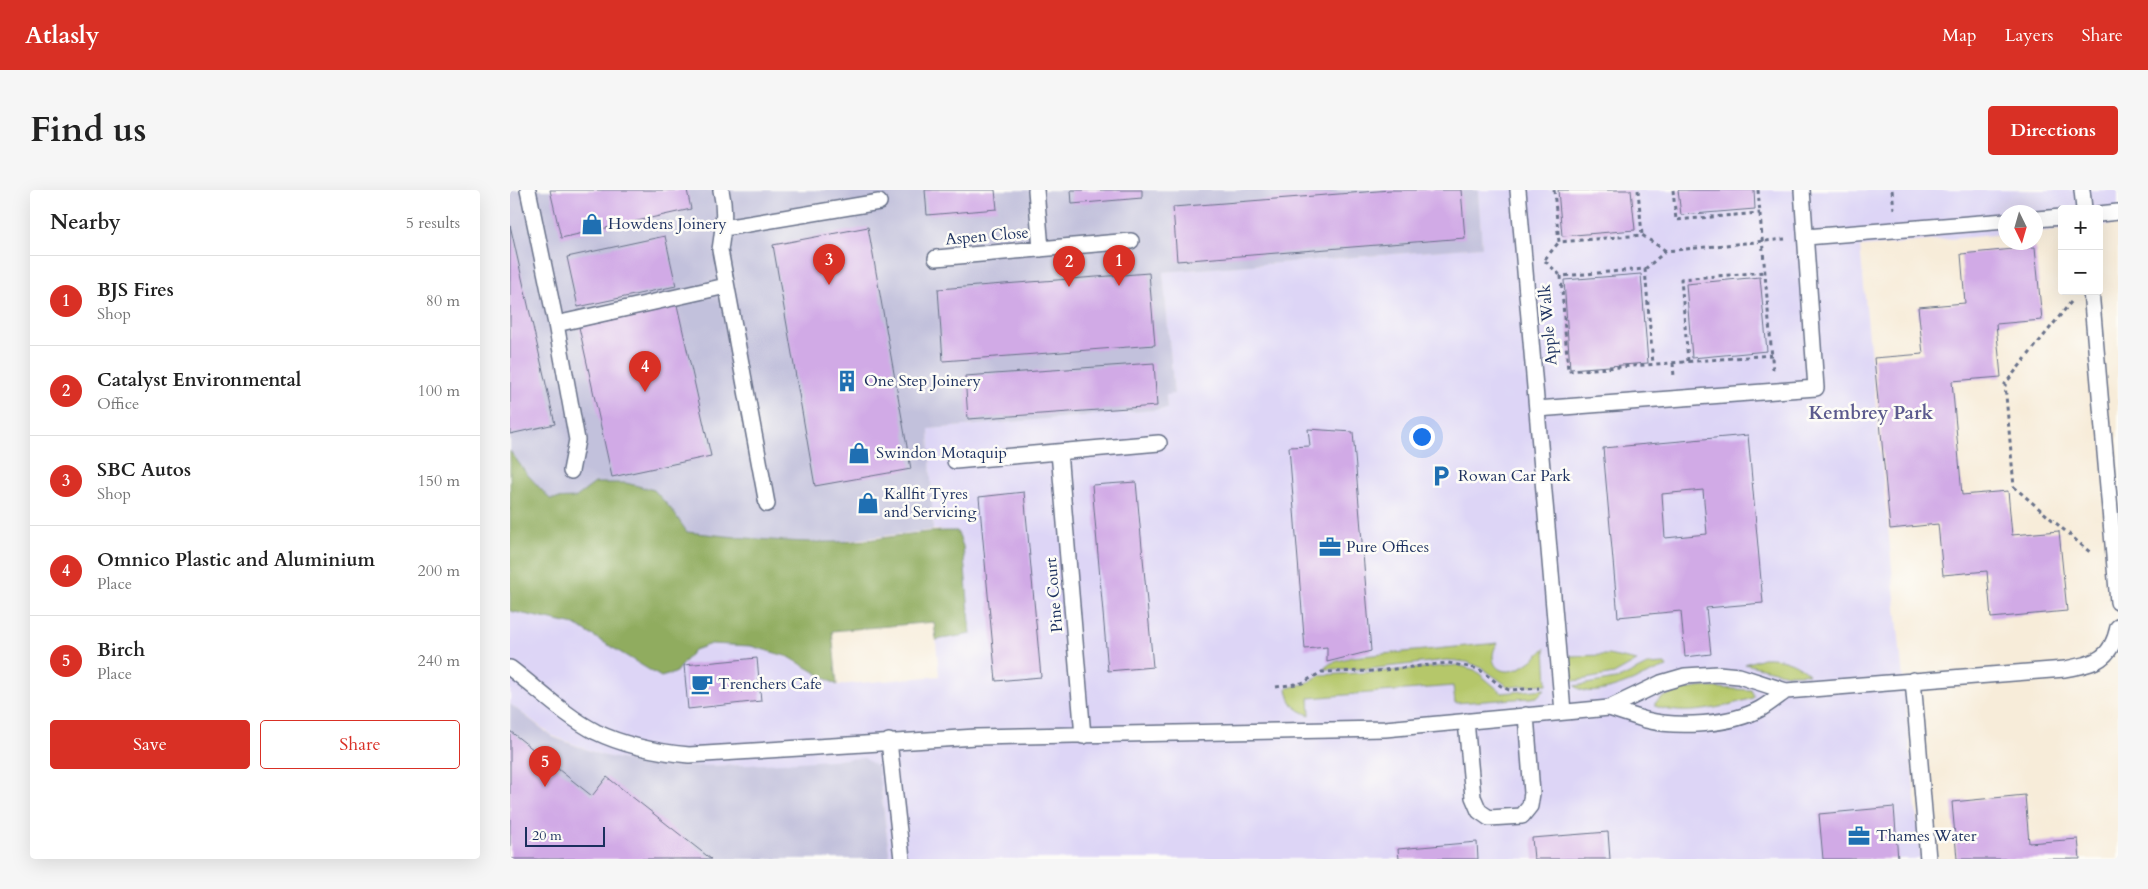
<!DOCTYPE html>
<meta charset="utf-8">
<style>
:root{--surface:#fff;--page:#f6f6f6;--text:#222;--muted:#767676;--line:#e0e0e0;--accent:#d93025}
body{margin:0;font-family:Cardo,serif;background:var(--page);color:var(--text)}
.controls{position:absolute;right:15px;top:15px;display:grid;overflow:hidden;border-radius:5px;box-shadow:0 5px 20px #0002}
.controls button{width:45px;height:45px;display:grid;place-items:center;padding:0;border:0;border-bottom:1px solid var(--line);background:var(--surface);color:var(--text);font:25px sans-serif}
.compass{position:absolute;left:1488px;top:15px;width:45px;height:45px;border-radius:50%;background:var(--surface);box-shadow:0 5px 20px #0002;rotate:175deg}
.scale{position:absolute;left:15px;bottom:12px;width:80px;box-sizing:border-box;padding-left:5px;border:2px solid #1b2f5e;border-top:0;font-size:14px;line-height:18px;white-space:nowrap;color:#1b2f5e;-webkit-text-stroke:4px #fdfcf7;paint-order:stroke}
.you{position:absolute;left:911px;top:246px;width:18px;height:18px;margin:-12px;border:4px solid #fff;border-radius:50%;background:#1a73e8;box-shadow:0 0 0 8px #1a73e833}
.badge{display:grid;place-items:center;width:32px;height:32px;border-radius:50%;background:var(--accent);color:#fff;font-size:16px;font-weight:700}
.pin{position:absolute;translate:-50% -41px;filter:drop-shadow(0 1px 2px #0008)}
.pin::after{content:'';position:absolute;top:26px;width:18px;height:15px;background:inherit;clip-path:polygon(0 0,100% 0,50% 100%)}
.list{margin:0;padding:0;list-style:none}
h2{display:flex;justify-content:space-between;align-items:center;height:65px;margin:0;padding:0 20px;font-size:21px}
h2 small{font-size:16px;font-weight:400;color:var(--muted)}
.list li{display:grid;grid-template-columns:32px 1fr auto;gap:15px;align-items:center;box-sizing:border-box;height:90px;padding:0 20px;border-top:1px solid var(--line)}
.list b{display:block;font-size:19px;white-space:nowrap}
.list p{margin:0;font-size:16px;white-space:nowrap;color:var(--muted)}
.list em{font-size:16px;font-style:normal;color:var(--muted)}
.actions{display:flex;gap:10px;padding:15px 20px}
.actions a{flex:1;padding:11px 0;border:1px solid var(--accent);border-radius:5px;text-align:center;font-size:18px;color:var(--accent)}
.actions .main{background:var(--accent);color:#fff}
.map{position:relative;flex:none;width:1608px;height:669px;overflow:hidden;border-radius:5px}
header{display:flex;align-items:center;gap:30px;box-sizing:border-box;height:70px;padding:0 25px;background:var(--accent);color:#fff}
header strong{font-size:24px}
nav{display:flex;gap:28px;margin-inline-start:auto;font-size:18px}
.intro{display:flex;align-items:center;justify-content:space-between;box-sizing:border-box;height:120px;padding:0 30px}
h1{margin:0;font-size:35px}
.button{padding:12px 22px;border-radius:5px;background:var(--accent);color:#fff;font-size:18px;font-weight:700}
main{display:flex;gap:30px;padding:0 30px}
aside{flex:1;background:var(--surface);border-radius:5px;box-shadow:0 5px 20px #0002}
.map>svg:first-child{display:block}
.built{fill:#ddd5f6}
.industrial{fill:#c2c1dc}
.green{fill:#b5c76a;stroke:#687b64}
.forest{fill:#90ac5e;stroke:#566e5e}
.building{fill:#d1aae6;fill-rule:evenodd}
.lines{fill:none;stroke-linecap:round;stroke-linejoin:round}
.lane-casing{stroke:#687189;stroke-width:18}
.path{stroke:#687189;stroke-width:3;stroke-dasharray:4 4;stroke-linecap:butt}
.lane{stroke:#fff;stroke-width:15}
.labels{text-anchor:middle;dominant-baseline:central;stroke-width:5;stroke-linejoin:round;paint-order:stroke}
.poi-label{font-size:16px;fill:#1b2f5e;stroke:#fdfcf7;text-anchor:start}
.street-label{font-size:16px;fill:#1b2f5e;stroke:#fdfcf7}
.quarter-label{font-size:19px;font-weight:bold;fill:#5b5a8e;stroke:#fdfcf7}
</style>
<header>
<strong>Atlasly</strong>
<nav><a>Map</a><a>Layers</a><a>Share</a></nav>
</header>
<div class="intro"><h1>Find us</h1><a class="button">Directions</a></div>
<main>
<aside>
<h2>Nearby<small>5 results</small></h2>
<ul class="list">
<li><span class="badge">1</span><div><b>BJS Fires</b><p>Shop</p></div><em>80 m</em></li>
<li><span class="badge">2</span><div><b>Catalyst Environmental</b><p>Office</p></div><em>100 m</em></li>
<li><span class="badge">3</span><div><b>SBC Autos</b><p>Shop</p></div><em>150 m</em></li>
<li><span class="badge">4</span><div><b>Omnico Plastic and Aluminium</b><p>Place</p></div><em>200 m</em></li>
<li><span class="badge">5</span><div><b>Birch</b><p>Place</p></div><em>240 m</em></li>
</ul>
<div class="actions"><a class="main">Save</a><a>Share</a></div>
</aside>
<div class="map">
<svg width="1608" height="669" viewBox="0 0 1608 669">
<rect width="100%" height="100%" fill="#fdfcf7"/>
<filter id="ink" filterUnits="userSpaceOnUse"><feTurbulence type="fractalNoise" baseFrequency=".02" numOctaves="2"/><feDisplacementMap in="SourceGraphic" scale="10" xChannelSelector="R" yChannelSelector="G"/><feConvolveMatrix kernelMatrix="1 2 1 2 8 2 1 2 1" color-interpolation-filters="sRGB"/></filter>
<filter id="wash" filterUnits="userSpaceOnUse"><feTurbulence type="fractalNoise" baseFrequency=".0096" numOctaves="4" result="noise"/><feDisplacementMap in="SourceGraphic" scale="20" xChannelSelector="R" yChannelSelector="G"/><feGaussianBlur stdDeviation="1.12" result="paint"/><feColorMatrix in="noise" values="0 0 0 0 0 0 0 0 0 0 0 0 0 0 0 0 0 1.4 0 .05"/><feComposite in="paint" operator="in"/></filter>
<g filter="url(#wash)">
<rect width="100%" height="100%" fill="#f7ecd9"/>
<path class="built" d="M968 0H1608V34L1589 36V19H1552V39L1526 42V22H1496L1495 44 1350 57 1411 669H380L371 597 238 575 148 577 91 565 43 546 0 514V421L65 435 151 487 165 483 184 460 201 454 241 456 279 468 327 495 429 486 426 450 460 444 453 356 447 341 423 340 419 239 657 219 656 204 664 203 653 82 972 57Z"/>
<path class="industrial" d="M0 0H968L972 57 653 82 664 204 656 205 657 219 419 239 423 340 327 352 252 350 177 342 162 320 85 293 65 308 40 309 17 284 0 261Z
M0 514 43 547 91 565 148 577 238 575 354 568 368 577 380 669H0Z"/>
<path class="green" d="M988 453C979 464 982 482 999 481 1012 480 1027 467 1035 458L1037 494 999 497 972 478 957 472 937 470 859 479H813L821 473 842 467Z
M1098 465 1127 471 1104 484 1064 491 1062 489 1059 466Z
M1253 468C1271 467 1286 472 1299 484H1277L1235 474Z
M1155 474 1157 477C1136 483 1083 514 1065 496L1111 488 1137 475Z
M948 475 965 480 992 503 1035 499 1027 507 1020 508 945 513 943 496 799 508 800 525C785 520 779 513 777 498L797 493 810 485 866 482Z
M1194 497 1241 500 1244 506 1243 508C1213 517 1175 528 1145 516V513C1158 501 1177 499 1194 497Z"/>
<path class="forest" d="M0 261 17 284 40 309 65 308 85 293H116L144 300 162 320 177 342C226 347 276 353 325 352 366 352 405 340 447 341L453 356 461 444 426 450 424 432 322 441 327 495 279 467 241 456 201 454 184 460 165 483 151 487 65 435 0 421Z"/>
<g id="blocks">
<path class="building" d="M40 0H177L181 19 51 48Z
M415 0H485L487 19 417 25Z
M561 0H632V8L562 14Z
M880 0H951L955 48 667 71 663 17Z
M1048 0H1121L1125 40 1052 46Z
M1168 0H1244L1245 19 1171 25Z
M0 35 45 234 0 244Z
M358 37 401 279 305 296 263 55Z
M155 46 166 96 68 117 57 67Z
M1525 57 1532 130 1486 134 1491 187 1442 191 1452 305 1498 301 1502 345 1549 341 1557 421 1481 428 1477 381 1433 385 1428 334 1380 339 1364 168 1413 164 1408 117 1455 113 1451 64Z
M639 83 645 155 433 171 428 99Z
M1131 84 1138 173 1060 179 1054 90Z
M1250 87 1257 161 1182 168 1176 94Z
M167 115 201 266 102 287 69 137Z
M644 173 647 216 458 229 455 186Z
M798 239 843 242 861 461 817 472V457L795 459 779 257 800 256Z
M1238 245 1253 413 1196 418 1201 464 1175 467 1171 421 1108 427 1093 258ZM1193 300 1197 344 1155 348 1152 304Z
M626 292 643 477 598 481 582 295Z
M514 302 531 487 486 491 469 307Z
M247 468 251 511 178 519 174 475Z
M0 541 82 606 97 587 201 669H0Z
M1515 605 1519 653 1568 649 1570 669H1447L1442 612Z
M1384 617 1388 669H1313L1309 624Z
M1098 642 1100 669H1024L1022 648Z
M967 652 968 669H889L888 659Z"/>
</g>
</g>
<g filter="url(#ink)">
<use href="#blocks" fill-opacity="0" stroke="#687189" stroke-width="1"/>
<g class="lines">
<g class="lane-casing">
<path id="lane" d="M18 0 46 134
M211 0C216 21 213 40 210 60L257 314
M526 0 531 59
M1008 0 1053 522
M1572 0 1574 19
M1589 24 1608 22
M1526 29 1552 27
M214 38 369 12
M1296 47 1496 31
M426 68 621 51
M1581 101 1608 412
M1027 219 1306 198 1292 0
M549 262 573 546
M445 271 649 253
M61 281 67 250 46 134 216 96
M0 478C28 499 55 526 86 542 115 556 147 562 179 565L466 547 875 539 1099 518 1151 493 1175 486 1208 484 1229 486 1276 501 1555 479C1586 473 1601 470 1608 437
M1403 490 1418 669
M1099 518C1111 522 1123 526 1136 530 1167 538 1221 535 1250 519 1259 514 1267 507 1276 501
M956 531 963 607 969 621 979 628 1012 626 1020 616 1022 603 1016 525
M379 551 392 669"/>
</g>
<path class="path" d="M1044 0 1049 52 1132 45 1156 61
M1128 0 1132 45
M1163 0 1166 30 1250 23
M1248 0 1263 180
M1382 0 1384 19
M1035 69 1049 52
M1035 71 1051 86
M1135 79 1143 174
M1561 112 1495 194 1504 297 1582 364
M1262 165 1058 181 1051 86 1135 79 1156 61 1275 49
M1178 171 1171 89 1255 82
M1163 173 1164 187
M766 497 792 493 812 482 866 481 938 473 969 479 991 496 999 500 1029 498"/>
<use href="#lane" class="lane"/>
</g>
</g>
<defs>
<g id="shop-bare" transform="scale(1.725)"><path d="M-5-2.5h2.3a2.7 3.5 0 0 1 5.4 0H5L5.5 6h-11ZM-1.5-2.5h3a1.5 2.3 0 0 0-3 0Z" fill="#1f6fb2" stroke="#fdfcf7" stroke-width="2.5" paint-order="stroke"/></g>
<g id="building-bare" transform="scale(1.725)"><path d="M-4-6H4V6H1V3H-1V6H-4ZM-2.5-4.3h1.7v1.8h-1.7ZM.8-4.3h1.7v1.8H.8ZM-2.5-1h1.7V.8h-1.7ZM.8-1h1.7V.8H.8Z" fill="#1f6fb2" stroke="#fdfcf7" stroke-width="2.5" paint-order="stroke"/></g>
<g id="parking-bare" transform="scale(1.725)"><path d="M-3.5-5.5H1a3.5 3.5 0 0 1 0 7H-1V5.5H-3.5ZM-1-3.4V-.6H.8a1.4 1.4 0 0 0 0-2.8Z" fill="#1f6fb2" stroke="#fdfcf7" stroke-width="2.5" paint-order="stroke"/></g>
<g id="office-bare" transform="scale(1.725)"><path d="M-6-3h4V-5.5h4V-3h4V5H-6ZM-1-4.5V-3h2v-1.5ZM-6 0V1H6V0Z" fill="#1f6fb2" stroke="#fdfcf7" stroke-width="2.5" paint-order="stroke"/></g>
<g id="cafe-bare" transform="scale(1.725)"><path d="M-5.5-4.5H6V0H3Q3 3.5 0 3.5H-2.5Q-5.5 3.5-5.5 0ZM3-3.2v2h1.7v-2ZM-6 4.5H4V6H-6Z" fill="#1f6fb2" stroke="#fdfcf7" stroke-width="2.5" paint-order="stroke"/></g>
</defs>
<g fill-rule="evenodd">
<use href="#shop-bare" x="82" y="34"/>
<use href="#building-bare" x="337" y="191"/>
<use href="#shop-bare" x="349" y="263"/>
<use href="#parking-bare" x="931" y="286"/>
<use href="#shop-bare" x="358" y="313"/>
<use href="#office-bare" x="820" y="357"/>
<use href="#cafe-bare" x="192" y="494"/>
<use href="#office-bare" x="1349" y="646"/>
</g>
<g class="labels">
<g class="poi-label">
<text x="98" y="34">Howdens Joinery</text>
<text x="354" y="191">One Step Joinery</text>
<text x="366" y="263">Swindon Motaquip</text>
<text x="948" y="286">Rowan Car Park</text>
<text x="374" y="304">Kallfit Tyres<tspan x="374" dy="18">and Servicing</tspan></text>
<text x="836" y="357">Pure Offices</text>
<text x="208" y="494">Trenchers Cafe</text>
<text x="1366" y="646">Thames Water</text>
</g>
<g class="street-label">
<text transform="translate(477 46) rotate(-5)">Aspen Close</text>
<text transform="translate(1038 135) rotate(-95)">Apple Walk</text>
<text transform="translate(544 405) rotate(-95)">Pine Court</text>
</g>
<g class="quarter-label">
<text x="1361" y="223">Kembrey Park</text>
</g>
</g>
</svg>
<div class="controls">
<button>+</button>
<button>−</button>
</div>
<svg class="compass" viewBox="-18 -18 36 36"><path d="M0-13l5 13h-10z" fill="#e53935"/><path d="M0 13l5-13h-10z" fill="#767676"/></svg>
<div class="scale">20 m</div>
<div class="you"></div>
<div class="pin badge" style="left:609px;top:96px">1</div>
<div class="pin badge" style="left:559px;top:97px">2</div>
<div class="pin badge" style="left:319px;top:95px">3</div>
<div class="pin badge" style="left:135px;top:202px">4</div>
<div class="pin badge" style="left:35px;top:597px">5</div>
</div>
</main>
